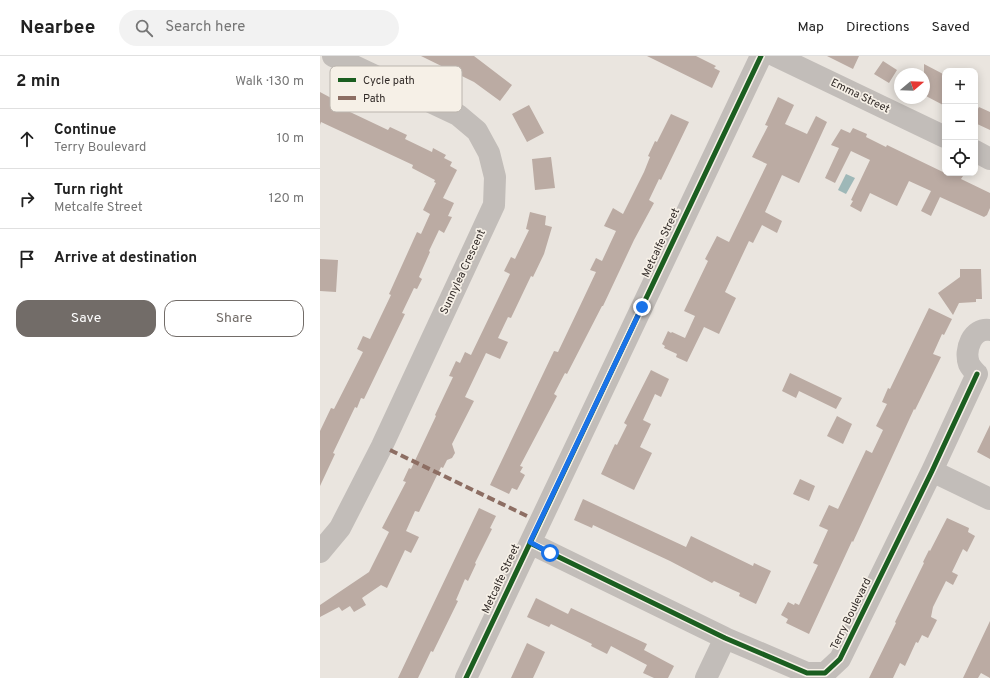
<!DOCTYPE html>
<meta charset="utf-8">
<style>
:root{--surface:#fff;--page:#f2f2f2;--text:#222;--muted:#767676;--line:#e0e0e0;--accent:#726c68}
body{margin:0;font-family:Overpass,sans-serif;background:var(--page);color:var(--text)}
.controls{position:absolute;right:12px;top:12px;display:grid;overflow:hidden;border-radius:8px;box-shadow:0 2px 10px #0003}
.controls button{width:36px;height:36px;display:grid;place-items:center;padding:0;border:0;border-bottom:1px solid var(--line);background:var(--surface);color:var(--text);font:20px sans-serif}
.compass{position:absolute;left:574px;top:12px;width:36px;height:36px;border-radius:50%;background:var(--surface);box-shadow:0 2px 10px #0003;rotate:71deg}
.stop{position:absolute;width:12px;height:12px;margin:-9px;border:3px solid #1a73e8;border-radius:50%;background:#fff}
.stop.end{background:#1a73e8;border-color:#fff;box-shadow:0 1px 4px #0008}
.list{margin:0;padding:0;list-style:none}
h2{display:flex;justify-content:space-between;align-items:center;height:52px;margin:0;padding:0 16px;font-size:17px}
h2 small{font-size:13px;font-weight:400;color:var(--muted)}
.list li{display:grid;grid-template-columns:26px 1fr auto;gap:12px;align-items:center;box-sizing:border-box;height:60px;padding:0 16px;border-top:1px solid var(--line)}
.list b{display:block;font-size:15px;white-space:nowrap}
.list p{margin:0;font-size:13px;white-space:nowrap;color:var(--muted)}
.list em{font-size:13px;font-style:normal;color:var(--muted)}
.actions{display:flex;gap:8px;padding:12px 16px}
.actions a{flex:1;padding:9px 0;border:1px solid var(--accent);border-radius:12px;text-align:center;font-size:14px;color:var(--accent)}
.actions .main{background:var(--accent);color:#fff}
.icon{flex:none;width:22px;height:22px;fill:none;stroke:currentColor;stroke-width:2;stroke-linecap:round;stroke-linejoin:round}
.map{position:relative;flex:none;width:670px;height:622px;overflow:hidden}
header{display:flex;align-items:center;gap:24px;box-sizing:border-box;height:56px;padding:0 20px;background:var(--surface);border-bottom:1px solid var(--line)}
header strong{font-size:19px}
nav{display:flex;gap:22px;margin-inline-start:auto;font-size:14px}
.search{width:280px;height:36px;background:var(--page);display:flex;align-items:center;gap:10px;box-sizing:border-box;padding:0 14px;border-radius:22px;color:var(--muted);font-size:15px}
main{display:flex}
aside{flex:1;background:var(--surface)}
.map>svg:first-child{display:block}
.water{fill:#9eb8b8}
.building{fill:#bbaba3}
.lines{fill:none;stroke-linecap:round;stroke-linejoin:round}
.minor{stroke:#c2bdb9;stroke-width:22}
.quiet{stroke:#8d6e63;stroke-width:4;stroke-dasharray:8 4;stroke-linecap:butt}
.cycleway-casing{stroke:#f6f0e7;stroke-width:8}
.cycleway{stroke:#1b5e20;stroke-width:5}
.route{stroke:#1a73e8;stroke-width:5}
.labels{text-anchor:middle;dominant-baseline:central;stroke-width:3.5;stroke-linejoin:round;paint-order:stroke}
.street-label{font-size:11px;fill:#322b28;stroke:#f6f0e7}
.key{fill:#f6f0e7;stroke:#bbb5ae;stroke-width:1}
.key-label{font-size:11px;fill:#322b28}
</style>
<header>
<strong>Nearbee</strong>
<div class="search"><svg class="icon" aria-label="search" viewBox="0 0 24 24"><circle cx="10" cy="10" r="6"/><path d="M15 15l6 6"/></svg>Search here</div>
<nav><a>Map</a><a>Directions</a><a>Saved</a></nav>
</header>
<main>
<aside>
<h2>2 min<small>Walk · 130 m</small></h2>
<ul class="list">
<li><svg class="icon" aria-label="ahead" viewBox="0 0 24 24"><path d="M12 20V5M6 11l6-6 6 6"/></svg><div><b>Continue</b><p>Terry Boulevard</p></div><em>10 m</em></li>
<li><svg class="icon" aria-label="right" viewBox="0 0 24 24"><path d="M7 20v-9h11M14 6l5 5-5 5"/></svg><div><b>Turn right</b><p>Metcalfe Street</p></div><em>120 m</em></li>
<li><svg class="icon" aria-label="arrive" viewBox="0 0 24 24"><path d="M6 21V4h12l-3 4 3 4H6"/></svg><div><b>Arrive at destination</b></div></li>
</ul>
<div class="actions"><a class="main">Save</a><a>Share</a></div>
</aside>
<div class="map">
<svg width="670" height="622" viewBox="0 0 670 622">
<rect width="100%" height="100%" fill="#eae5df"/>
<path class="water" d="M526 118 535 122 526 138 518 134Z"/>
<path class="building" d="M101 0H154L192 29 180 45 154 26Z
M327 0H376L396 10 394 12 400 15 392 32Z
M507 0H539L533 13Z
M563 5 577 14 569 27 554 18Z
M604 8 625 19V50L604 39Z
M0 36 13 43 11 47 68 74 70 71 87 79 85 83 112 96 113 92 126 99 124 102 132 106 130 110 137 114 123 142 134 147 128 160 132 161 124 177 119 174 109 195 110 196 99 221 102 223 97 233 94 232 82 257 85 258 44 343 41 342 37 352 35 351 13 397 15 398 0 430V375L11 352 14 353 43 296 37 293 43 280 50 283 71 239 69 238 97 176 101 178 110 158 103 154 116 127 114 126 115 124 92 112 93 109 1 66 0 69Z
M458 41 474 49 465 68 487 78 496 60 507 66 479 127 462 119 445 156 462 165 457 177 442 169 433 187 429 185 405 236 416 242 399 278 384 271 367 306 356 301 357 298 344 292 345 290 342 288 348 275 351 277 352 276 365 282 375 260 364 255 388 205 385 203 397 180 409 186 447 108 432 101 448 70 445 69Z
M209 49 224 77 207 86 192 58Z
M659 51 670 56V74L655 67V58Z
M351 58 369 66 341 124 339 123 329 144 334 147 314 184 283 250H282L247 318 245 317 234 338 237 340 200 410 203 411 200 416 205 419 197 434 192 432 189 438 170 429 234 295 238 296 259 252 276 216 270 214 276 202 282 205 296 175 284 170 293 152 303 158 324 116 330 101 328 100 335 85 337 86Z
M533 72 547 78 546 81 566 91 567 89 625 117 630 119V117H637L643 120 641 123 670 137V152L667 159 664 161 620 141 611 160 601 155 611 135 589 125 577 150 550 137 541 156 530 150 533 145 531 144 550 104 531 95 515 127 505 122 519 92 511 89 521 73 530 77Z
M231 101 235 132 215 134 212 103Z
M210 156 226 160 225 169 232 171 224 198 213 221 211 220 191 262 188 261 178 282 188 286 180 303 166 297 145 341 154 345 132 388 135 397 132 402 127 404 123 412 121 411 99 456 95 455 86 475 99 481 91 497 85 494 67 532 61 529 42 542 46 549 34 556 30 550 22 555 19 551 0 561V549L49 516 69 476 62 472 86 426 83 425 89 412 91 413 116 360 115 359 133 321 129 320 136 305 140 307 145 296 151 299 190 218 184 215 191 201 195 203 209 174 206 173Z
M0 203 18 204 16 236 0 235Z
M640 213H661L662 243H656V246L639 247 633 259 618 237 640 221Z
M609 252 632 263 624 279 622 278 613 298 621 301 595 354 594 353 533 486 532 485 489 578 466 567 468 563 461 559 468 546 474 549 475 547 479 549 498 509 493 507 508 474 499 470 509 449 518 453 546 394 552 397 563 374 556 370 567 348 562 346 568 332 570 333Z
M331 314 349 323 341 341 335 338 323 364 331 368 320 391 332 397 314 434 281 418 295 388 297 389 307 369 304 367Z
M470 317 522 342 516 353 479 335 476 342 462 335Z
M517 360 532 368 523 388 507 380Z
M670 369V403L657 396Z
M480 423 495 430 489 445 473 438Z
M263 443 366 491 371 480 433 510 434 507 451 515 436 548 419 540 420 537 413 534 394 525 392 527 350 505 273 469 272 472 254 464Z
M159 452 176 460 170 472 172 473 155 507 156 508 148 525 145 523 136 544 138 545 113 596 111 595 98 622H78Z
M627 462 649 472 648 476 655 480 647 496 643 493 632 516 638 519 633 529 626 525 613 551 611 561 617 564 608 582 602 579 598 587 596 586 585 610 580 607 573 622H549L576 567 575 566 604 507 603 506 609 494 610 495Z
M216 542 248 558 251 552 327 588 324 594 354 610 348 622H334L323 617 327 609 291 590 287 598 271 590 272 588 231 568 229 571 207 561Z
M670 565V622L661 617 658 622H643Z
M207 587 225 596 213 622H191Z"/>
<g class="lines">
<path class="minor" d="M456 0 625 81
M655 95 670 103
M657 318C654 315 651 312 649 308 644 294 652 271 670 274
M612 415 670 443
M210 487 405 582 487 617H505L520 603 612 415 657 318
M0 496 20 472 62 390 174 149 175 121 169 97 157 75 138 59 13 0
M146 622 441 0
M386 622 405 582"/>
<path class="quiet" d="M70 394 207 460"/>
<g class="cycleway-casing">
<path id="cycleway" d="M210 487 405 582 487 617H505L520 603 612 415 657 318
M146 622 441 0"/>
</g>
<use href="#cycleway" class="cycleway"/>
</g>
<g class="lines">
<path class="route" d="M230 497 210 486 322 251"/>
</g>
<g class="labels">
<g class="street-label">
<text transform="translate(540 40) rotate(26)">Emma Street</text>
<text transform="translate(341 187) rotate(-65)">Metcalfe Street</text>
<text transform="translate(143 216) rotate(-65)">Sunnylea Crescent</text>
<text transform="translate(181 523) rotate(-65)">Metcalfe Street</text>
<text transform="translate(531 558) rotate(-64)">Terry Boulevard</text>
</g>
</g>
<rect x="10" y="10" width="132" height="46" rx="6" class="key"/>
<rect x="18" y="22" width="18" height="4" fill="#1b5e20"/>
<rect x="18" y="40" width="18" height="4" fill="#8d6e63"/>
<g class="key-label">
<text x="43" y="28">Cycle path</text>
<text x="43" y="46">Path</text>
</g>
</svg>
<div class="controls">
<button>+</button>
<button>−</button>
<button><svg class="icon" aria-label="locate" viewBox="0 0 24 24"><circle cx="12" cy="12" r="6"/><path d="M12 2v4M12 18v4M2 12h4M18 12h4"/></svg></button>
</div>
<svg class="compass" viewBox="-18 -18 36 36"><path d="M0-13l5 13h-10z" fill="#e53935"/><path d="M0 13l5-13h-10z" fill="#767676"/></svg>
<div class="stop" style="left:230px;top:497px"></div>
<div class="stop end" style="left:322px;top:251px"></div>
</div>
</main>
